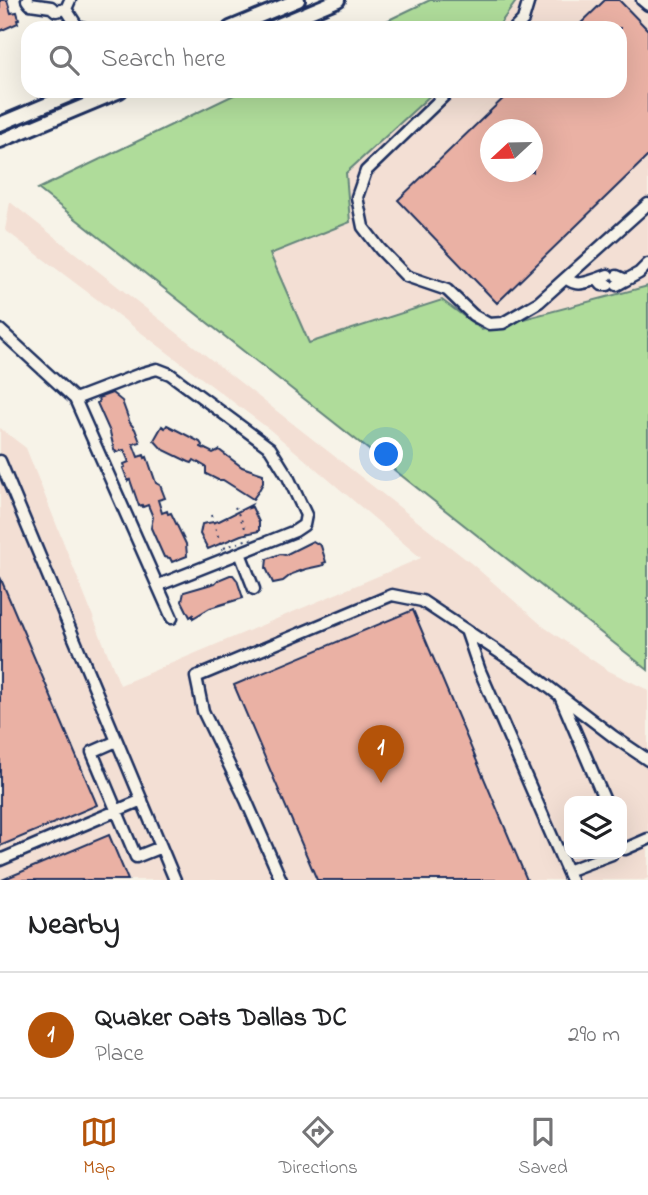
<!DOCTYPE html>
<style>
:root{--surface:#fff;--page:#f6f6f6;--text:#202124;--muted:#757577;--line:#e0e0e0;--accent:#b45309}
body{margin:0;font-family:"Indie Flower",sans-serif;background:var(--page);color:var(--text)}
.controls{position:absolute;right:21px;bottom:21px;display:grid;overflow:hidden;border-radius:14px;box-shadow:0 7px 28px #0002}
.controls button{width:63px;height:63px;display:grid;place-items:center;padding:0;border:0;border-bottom:2px solid var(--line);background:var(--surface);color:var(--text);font:35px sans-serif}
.compass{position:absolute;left:480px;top:119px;width:63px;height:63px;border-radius:50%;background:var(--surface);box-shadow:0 7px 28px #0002;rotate:248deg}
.you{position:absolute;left:387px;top:455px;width:24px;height:24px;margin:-18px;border:5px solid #fff;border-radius:50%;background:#1a73e8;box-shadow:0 0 0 10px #1a73e833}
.badge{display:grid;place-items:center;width:46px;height:46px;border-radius:50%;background:var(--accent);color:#fff;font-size:23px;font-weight:700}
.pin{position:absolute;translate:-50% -58px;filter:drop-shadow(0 2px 4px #0008)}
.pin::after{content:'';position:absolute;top:37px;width:24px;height:21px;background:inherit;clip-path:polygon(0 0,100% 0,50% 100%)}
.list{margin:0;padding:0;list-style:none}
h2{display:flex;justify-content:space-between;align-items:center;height:91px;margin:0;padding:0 28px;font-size:30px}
h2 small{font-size:23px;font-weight:400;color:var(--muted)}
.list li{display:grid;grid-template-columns:46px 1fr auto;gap:21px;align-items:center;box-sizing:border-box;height:126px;padding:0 28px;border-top:2px solid var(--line)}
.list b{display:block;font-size:26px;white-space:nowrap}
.list p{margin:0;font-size:23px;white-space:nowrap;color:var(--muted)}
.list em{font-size:23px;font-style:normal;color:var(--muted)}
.icon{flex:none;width:38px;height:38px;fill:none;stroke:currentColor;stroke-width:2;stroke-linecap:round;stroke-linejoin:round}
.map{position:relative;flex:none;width:648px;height:880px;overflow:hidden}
.search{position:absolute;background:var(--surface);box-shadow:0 7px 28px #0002;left:21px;right:21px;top:21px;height:77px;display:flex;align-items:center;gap:18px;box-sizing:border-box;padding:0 24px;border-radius:21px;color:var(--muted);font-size:26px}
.sheet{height:217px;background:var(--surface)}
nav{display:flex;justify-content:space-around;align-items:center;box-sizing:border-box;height:98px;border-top:2px solid var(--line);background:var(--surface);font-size:19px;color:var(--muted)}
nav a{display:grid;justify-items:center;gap:4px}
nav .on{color:var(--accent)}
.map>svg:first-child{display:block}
.built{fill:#f3dfd4;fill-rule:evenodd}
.green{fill:#afdc9a;stroke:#65867c;stroke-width:2}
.building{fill:#eab1a4;stroke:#1b2f5e;stroke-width:2;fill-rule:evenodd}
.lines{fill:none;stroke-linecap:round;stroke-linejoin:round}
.minor-casing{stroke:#1b2f5e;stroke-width:15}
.major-casing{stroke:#1b2f5e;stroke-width:18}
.path{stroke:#1b2f5e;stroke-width:2;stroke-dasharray:2 5;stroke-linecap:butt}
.minor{stroke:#f7f3e8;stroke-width:10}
.major{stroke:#f7f3e8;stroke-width:12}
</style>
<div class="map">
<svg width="648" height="880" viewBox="0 0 648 880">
<rect width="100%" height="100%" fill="#f7f3e8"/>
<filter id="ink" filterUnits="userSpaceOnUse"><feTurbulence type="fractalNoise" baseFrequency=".0143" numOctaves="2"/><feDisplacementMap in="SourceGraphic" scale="14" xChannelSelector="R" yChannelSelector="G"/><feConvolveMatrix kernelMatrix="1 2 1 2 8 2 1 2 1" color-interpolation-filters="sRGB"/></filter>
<g filter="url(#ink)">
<path class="built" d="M517 0H648V286L482 330 411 309 309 343 270 255 350 222 346 173 435 91H620V28H497ZM490 130H532V172H490Z
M10 202 472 564 544 627 607 670 648 690V878L644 880H0V428L26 448 120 685 421 558 269 429 5 230ZM569 801H622V854H569Z"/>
<path class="green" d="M430 0H517L497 28H372Z
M242 91H435L346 173 350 222 270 254 309 343 442 300 482 330 648 286V670L38 189Z"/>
<path class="building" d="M0 0H7L11 13 17 12 19 19 17 20 18 23 0 31Z
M605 0H619L648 30V156L497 303 398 200 511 91H620V28H576ZM491 130H533V172H491Z
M112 393 122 401 130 423 135 429 140 442 133 444 138 457 144 455 145 458 147 457 156 483 160 485 165 498 158 500 162 513 167 511 168 514 171 513 186 544 187 556 172 562 170 558 164 557 151 528 153 517 148 505 143 507 142 505 139 506 130 480 128 481 123 468 125 467 124 464 129 462 124 450 116 452 114 449 110 432 97 403 99 402 98 398Z
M167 425 200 442 202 445 201 447 213 453 219 450 242 467 263 474V483L258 492 253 499 223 480H218L206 474V467L194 460 192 463 189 462 162 449 154 440 162 426 165 428Z
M251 505 249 508 252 507 259 522V531L241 535 208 549 200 534 202 524 219 521Z
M313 541 321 546 326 562 323 563 324 565 306 569 292 574 283 581 273 583 266 568 267 559 280 554 285 555Z
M230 575H233L237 580 243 598 210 608 193 618V615L190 617 182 601 184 592 215 583 218 580Z
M0 577 97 805 0 846Z
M413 610 527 880H317L234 685Z
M109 835 128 880H2Z"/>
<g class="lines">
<g class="minor-casing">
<path id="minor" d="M27 0 30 4 51 7 56 11 66 9
M642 0 648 5
M66 9 77 26 84 28
M66 9 70 0
M515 28 523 20 529 0
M449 91 366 171 357 197 363 227 380 249 406 276 447 290 473 315 489 324 503 323 539 302 648 204
M566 278C576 287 585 283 597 279
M626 280 639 273 648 264
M608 285H602L597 279 608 275
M617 285 626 280 617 276
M0 330 75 399 172 618
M75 399 143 373 157 369 170 374 270 448 288 477 306 515 304 525 295 531 159 585
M0 461 175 880
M240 553 254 589
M466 630 480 671 571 880
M560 696 605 801
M117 741 92 752 136 857 161 847
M625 849 648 839
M0 860 142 800
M567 871 612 854
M281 880 246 800 203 711 196 677 392 595 422 601 529 672 614 737 648 760"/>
</g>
<g class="major-casing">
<path id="major" d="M230 28 298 0
M271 28 338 0
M0 124 79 91
M0 141 120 91"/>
</g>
<path class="path" d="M235 507 251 540
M211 515 223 551
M224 548 248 539"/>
<use href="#minor" class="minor"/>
<use href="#major" class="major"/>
</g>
</g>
</svg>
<div class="controls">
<button><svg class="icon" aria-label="layers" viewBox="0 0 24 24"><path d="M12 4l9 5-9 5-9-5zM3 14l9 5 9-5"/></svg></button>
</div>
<svg class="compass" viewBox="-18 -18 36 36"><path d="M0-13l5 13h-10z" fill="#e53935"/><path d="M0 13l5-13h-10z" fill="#757577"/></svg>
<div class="you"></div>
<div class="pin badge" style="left:381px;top:783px">1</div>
<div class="search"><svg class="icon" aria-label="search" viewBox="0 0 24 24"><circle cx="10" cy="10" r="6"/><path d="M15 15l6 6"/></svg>Search here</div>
</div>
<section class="sheet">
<h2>Nearby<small></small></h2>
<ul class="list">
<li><span class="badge">1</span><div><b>Quaker Oats Dallas DC</b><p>Place</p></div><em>290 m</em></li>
</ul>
</section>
<nav>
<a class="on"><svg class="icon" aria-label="map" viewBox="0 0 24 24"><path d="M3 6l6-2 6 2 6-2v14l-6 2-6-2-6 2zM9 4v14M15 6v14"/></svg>Map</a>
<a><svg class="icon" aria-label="directions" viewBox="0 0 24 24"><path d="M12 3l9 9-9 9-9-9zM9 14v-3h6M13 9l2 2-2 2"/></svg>Directions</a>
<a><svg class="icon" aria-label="saved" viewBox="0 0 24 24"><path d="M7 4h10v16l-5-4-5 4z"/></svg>Saved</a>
</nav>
